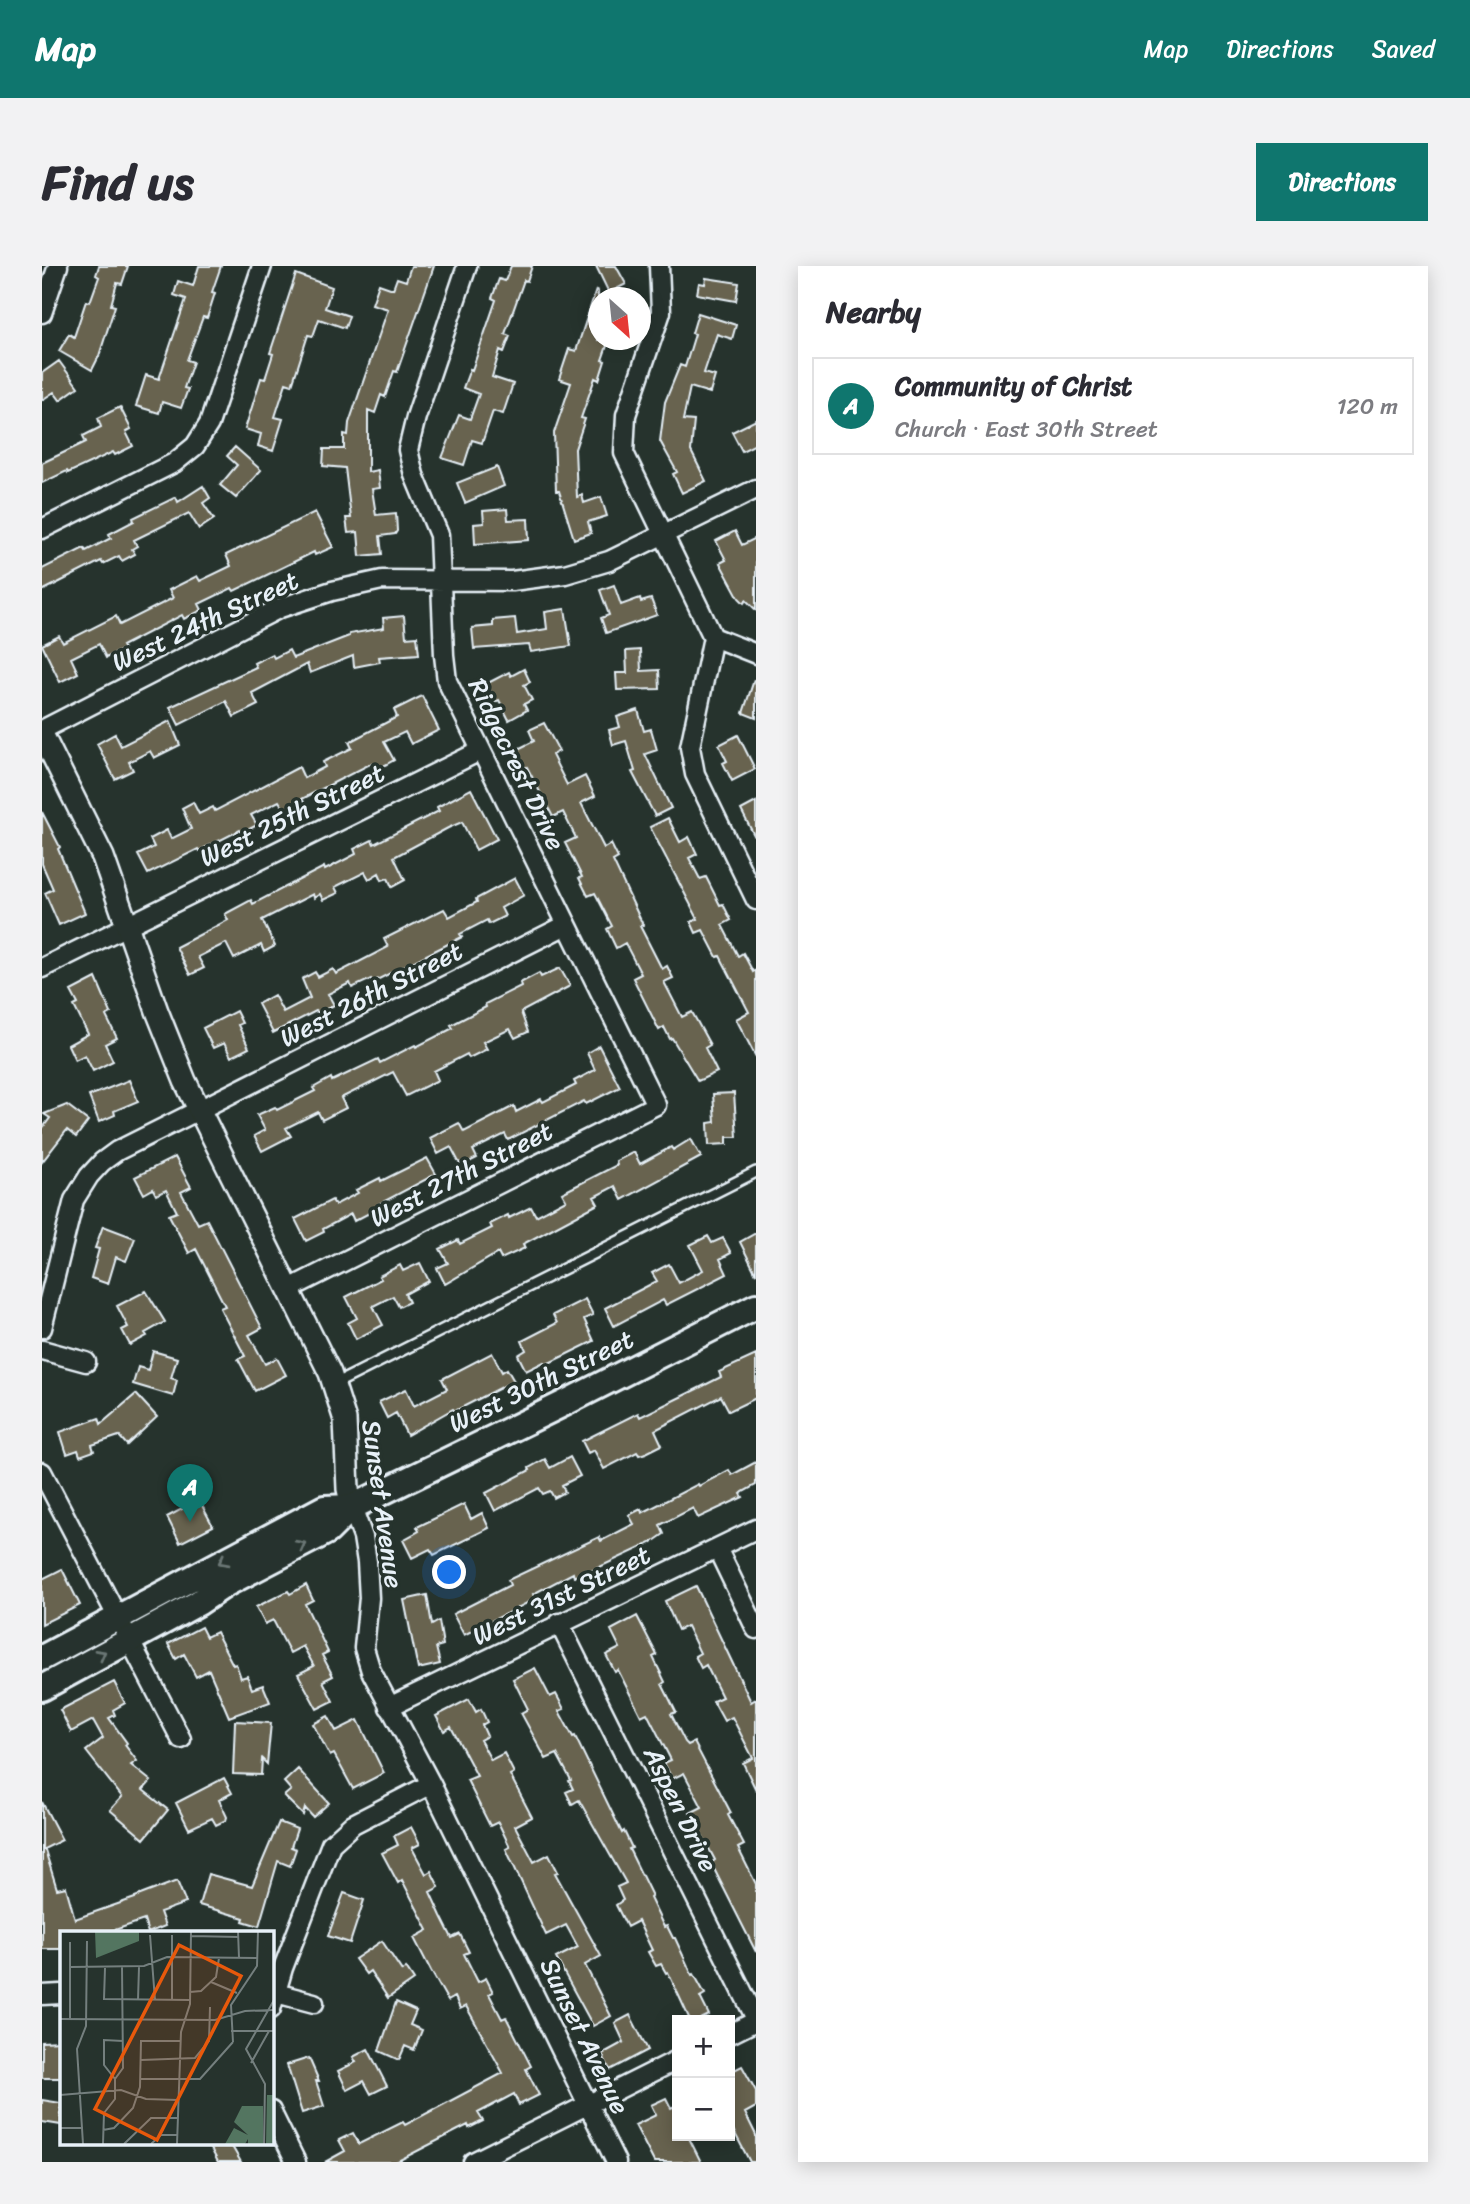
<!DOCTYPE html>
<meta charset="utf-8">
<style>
:root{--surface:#fff;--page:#f2f2f3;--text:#2b2b33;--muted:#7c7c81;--line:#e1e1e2;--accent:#0f766e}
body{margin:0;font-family:Sriracha,sans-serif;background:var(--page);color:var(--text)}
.controls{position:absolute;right:21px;bottom:21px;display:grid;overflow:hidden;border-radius:0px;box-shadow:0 4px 18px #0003}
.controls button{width:63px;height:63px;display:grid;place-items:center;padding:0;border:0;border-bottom:2px solid var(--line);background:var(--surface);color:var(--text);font:35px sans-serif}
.compass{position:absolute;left:546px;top:21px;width:63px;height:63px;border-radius:50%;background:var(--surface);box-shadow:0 4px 18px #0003;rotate:153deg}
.you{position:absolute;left:408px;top:1307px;width:24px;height:24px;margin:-18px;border:5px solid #fff;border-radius:50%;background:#1a73e8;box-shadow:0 0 0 10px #1a73e833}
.badge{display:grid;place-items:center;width:46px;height:46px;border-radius:50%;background:var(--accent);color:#fff;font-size:23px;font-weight:700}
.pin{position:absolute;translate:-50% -58px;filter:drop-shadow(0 2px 4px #0008)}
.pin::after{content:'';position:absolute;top:37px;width:24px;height:21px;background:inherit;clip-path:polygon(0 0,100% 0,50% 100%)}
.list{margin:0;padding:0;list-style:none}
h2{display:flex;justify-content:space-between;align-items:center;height:91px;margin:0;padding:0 28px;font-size:30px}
h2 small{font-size:23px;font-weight:400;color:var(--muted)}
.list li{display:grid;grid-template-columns:46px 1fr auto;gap:21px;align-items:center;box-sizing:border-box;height:98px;margin:0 14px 14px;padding:0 14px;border:2px solid var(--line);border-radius:0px}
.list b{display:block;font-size:26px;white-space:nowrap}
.list p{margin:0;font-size:23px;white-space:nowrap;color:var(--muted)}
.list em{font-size:23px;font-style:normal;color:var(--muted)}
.map{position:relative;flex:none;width:714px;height:1896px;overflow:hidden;border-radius:0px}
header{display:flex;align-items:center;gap:42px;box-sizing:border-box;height:98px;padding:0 35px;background:var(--accent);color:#fff}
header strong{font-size:33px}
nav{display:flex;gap:38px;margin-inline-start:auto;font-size:24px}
.intro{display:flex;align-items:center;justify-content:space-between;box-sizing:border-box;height:168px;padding:0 42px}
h1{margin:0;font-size:49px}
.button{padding:18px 32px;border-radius:0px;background:var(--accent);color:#fff;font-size:24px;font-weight:700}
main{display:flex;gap:42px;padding:0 42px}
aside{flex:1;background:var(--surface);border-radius:0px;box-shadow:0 4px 18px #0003}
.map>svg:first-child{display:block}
.building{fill:#676450;stroke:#e8f1f8;stroke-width:2}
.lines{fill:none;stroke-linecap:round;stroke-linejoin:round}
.service-casing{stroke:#e8f1f8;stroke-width:14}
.minor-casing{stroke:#e8f1f8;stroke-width:23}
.tertiary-casing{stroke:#e8f1f8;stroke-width:26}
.secondary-casing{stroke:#e8f1f8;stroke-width:30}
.service{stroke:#26332d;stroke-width:9}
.minor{stroke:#26332d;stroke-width:18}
.tertiary{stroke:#26332d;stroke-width:21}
.secondary{stroke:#26332d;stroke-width:24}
.oneway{stroke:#6a7674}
.labels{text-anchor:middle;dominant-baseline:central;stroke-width:7;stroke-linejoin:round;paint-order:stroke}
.street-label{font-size:26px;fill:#e8f1f8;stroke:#26332d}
.inset-road{fill:none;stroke:#747f7e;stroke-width:2}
.view{fill:#e8590c;fill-opacity:0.15;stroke:#e8590c;stroke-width:3.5}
.inset-edge{fill:none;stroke:#e8f1f8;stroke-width:3.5}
</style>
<header>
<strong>Map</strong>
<nav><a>Map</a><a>Directions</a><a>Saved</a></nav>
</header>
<div class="intro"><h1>Find us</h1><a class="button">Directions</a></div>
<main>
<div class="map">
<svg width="714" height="1896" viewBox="0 0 714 1896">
<rect width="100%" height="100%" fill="#26332d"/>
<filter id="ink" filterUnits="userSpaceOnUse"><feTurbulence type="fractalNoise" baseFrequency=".0143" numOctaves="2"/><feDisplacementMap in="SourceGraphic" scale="14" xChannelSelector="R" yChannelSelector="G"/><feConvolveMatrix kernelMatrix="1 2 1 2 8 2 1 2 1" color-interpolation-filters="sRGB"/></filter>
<g filter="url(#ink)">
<path class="building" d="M57 0H86L80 18 75 17 69 39 73 40 57 90 50 104 17 85 27 68 32 71 44 35 48 36 57 11 54 9Z
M157 0H179L170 26 173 27 165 52 161 51 145 94 151 96 142 122 146 123 139 142 120 136 117 147 94 140 104 109 117 113 144 33 132 29 136 15 151 20Z
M369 0H392L355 106 352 105 343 131 339 129 333 147 326 144V206L336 204 338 222 330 223 334 249 354 247 355 265 353 268 338 270 340 288 318 290 316 266 306 267 304 252H309L303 202 281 200 282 183H302V168L306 169 307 157 346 43 330 38 337 18 351 23 355 12 364 15Z
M469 0H490L485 15 482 14 463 68 468 70 462 86 458 84 450 111 471 118 461 148 451 145 440 177 430 174 422 199 400 192 417 149 428 153 437 128 421 122 428 103 430 104 454 34 450 32 457 13 463 15Z
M554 0H574L584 18 567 27Z
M254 8 290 21 283 42 307 50 303 62 277 53 271 70 266 69 250 119 244 117 233 151 241 153 231 185 216 180 219 168 203 163 219 112 223 113 231 88 228 87Z
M664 12 697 17 694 35 655 28 657 17 663 18Z
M554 24 556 25V74H567L560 94 563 95 557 114 553 112 539 152 543 153 533 183 535 231 540 229 542 237 559 231 565 250 546 256 549 267 532 273 517 225H514L512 167 529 117 517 113 527 83 534 85Z
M656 47 694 59 690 73 675 68 662 107 673 110 668 127 648 121 641 154 652 155 649 185 664 215 640 227 631 208 635 206 618 175 623 136 638 99 643 101 653 68 650 67Z
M17 95 36 121 18 134 12 126 0 134V107Z
M78 141 89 163 84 166 91 180 73 189 71 186 26 207 25 205 0 217V197L44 176 41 170 59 161 56 152Z
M714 154V178L700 185 690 166Z
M193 181 219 204 194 232 178 219 195 199 185 190Z
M455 201 462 220 423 237 415 217Z
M161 220 168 232 161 237 172 253 157 263 147 247 92 274 95 280 90 283 93 288 80 295 77 290 61 298 59 295 0 325V303L42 282 44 285 69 272 67 268 92 255 91 252 134 231 136 236Z
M465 243 466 254 486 253 487 274 433 278 432 258 442 257 441 245Z
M273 246 291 281 273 289 272 286 192 325 190 322 157 338 160 344 142 353 140 349 80 380 82 383 64 392 57 378 29 392 36 407 18 416 0 379 17 370 21 377 74 350 78 359 131 332 127 324 155 310 158 315 189 300 184 289Z
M693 265 700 279 714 272V344L704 334 702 337 697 332 678 297 684 294 674 275Z
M572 319 579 339 598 332 599 336 609 333 615 349 564 367 559 352 567 349 558 324Z
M523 343 529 380 489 386 487 379 432 383 430 362 451 360V354L473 352 475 368 505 363 503 346Z
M362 350 364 371 375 370 377 388 337 391 338 396 312 401 311 390 268 407 265 398 210 427 216 439 192 451 184 435 137 459 128 441 214 401 212 397 230 388 232 392 247 384 251 392 307 370V368L342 362 341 352Z
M598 384 599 405 617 404 618 423 575 424 574 407H585L584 385Z
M482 403 488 416 482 419 490 434 482 438 485 444 467 454 457 434 453 436 444 418 467 406 469 410Z
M712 414H714V452L701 447Z
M380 430 397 464 369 478 363 466 342 476 352 494 334 504 330 497 260 533 262 536 243 545 237 535 209 549 215 559 200 567 198 564 157 585 156 583 106 608 96 589 112 581 108 573 125 564 129 573 149 563 140 542 151 536 157 548 171 541 173 545 257 501 262 512 283 501 281 496 310 482 307 476 355 451 352 444Z
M596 444 602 465 609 463 615 484 603 488 629 542 613 550 590 506 593 505 584 475 571 479 567 464 578 461 575 451Z
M128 455 138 479 112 492 108 485 87 496 91 504 73 513 55 478 73 468 79 480Z
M502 457 517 485 510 489 525 519 543 510 553 530 539 537 562 582 569 578 576 592 571 595 601 659 598 660 620 703 625 700 631 712 622 716 640 751 650 746 668 779 663 782 675 806 656 815 630 772 628 773 622 761 617 764 591 712 599 708 583 677 574 682 565 663 570 660 553 627 546 630 537 612 540 611 523 577 534 572 521 546 511 551 485 501 483 502 474 484 492 475 487 464Z
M696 469 713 503 690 515 681 497 685 495 677 479Z
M429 523 455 573 434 584 420 556 406 562 352 591 363 614 350 621 346 612 340 614 337 607 327 613 323 606 293 621 296 627 281 634 278 628 272 632 271 628 220 654 233 680 222 686 219 679 192 693 184 677 156 691 162 702 148 709 134 681 186 654 183 648 209 634 211 638 282 601 283 604 314 588 312 583 330 574 332 578 397 545 395 541Z
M714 536V573L699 544Z
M0 546 18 581 16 583 43 647 17 659 3 627 11 623 0 598Z
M626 552 638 576 647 571 655 588 647 592 658 613 664 611 678 639 681 638 689 654 680 659 696 690 701 687 711 706 714 704V791L694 753 707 746 678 690 675 691 661 664 654 667 649 656 656 653 608 561Z
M473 612 482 629 459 642 463 650 447 658 445 654 418 668 420 671 331 716 329 713 310 722 308 717 286 728 292 739 277 747 274 745 231 767 216 738 232 729 241 746 268 732 260 713 273 706 276 711 291 703 294 708 346 681 342 673 402 643 407 651 435 636 434 633Z
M518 702 528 720 479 746 486 766 473 772 468 763 441 776 445 783 427 792 425 788 392 805 396 814 364 830 351 806 299 832 304 842 280 854 276 846 244 862 249 870 220 885 212 870 223 864 215 849 233 841 235 844 273 825 271 822 289 812 290 815 336 793 338 797 373 779 374 781 411 762 409 759 444 741 443 738 479 720 478 717 497 707 499 711Z
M54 712 69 747 64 750 75 772 63 778 71 795 51 805 43 789 33 794 26 779 46 768 32 740 36 738 29 725Z
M194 745 200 757 196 759 207 782 189 791 182 777 171 782 161 762Z
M557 780 578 821 544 838 542 835 466 874 463 868 431 884 435 892 419 900 409 881 396 888 388 872 417 857 422 866 472 840 474 846 499 833 501 836 534 819 532 815 553 804 545 787Z
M87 814 96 835 72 845 73 849 57 856 47 830Z
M692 827 695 871H685V878L667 879 666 857 673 856 671 828Z
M25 839 46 855 34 871 25 864 0 896V863L8 852 2 848Z
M649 873 659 891 580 934 573 920 552 931 556 938 481 978 483 982 459 993 456 987 403 1018 395 1002 406 997 398 983 416 974 418 978 450 962 448 958 466 949 467 952 489 941 494 950 524 934 520 927 575 899 574 895 592 886 598 898 629 881 631 884Z
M133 891 149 921 139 926 156 958 165 954 220 1062 207 1069 223 1098 235 1092 244 1109 213 1125 196 1093 203 1090 178 1042 183 1040 154 983 147 987 127 949 135 946 124 924 114 929 111 923 102 928 93 911Z
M385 892 394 908 337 938 339 941 312 955 309 948 281 963 282 966 264 975 253 953 290 934 293 939 316 927 314 924 338 912 339 915Z
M61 960 93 972 84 995 74 991 66 1018 49 1012 57 983 53 982Z
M714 967V1008L698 976Z
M666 970 670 977 681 972 689 987 678 993 685 1008 624 1039 621 1034 572 1060 563 1042 615 1015 610 1007 627 998 637 1017 661 1004 648 979Z
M378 997 387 1015 363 1028 367 1036 357 1041 351 1030 331 1040 341 1059 314 1073 306 1057 315 1052 304 1031 339 1013 337 1010 358 999 361 1005Z
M104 1025 123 1056 103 1067 105 1070 88 1079 80 1064 86 1061 75 1040Z
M543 1033 551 1049 542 1053 552 1075 503 1099 502 1096 484 1105 476 1089 484 1084 480 1075 515 1057 511 1049Z
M111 1085 135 1092 129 1112 135 1114 131 1130 91 1118 96 1101 106 1104Z
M450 1087 460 1106 465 1103 472 1115 413 1145 411 1143 365 1169 354 1147 345 1152 337 1136 364 1123 372 1140 405 1123 400 1113Z
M714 1089V1132L687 1145 679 1130 613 1164 620 1179 604 1187 597 1189 595 1186 562 1203 552 1184 546 1187 540 1175 596 1147 598 1151 657 1122 679 1111 677 1106Z
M94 1128 115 1151 85 1179 77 1170 50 1179 52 1185 38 1190 36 1184 25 1188 18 1166 57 1152 59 1158Z
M528 1191 538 1210 520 1219 523 1226 512 1232 508 1225 501 1228 497 1222 453 1245 444 1227 488 1204 487 1202 503 1193 508 1202Z
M714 1196V1219L701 1226 699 1228 701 1231 656 1252 651 1242 618 1259 622 1268 609 1277 547 1306 545 1304 532 1311 531 1307 491 1328 493 1333 422 1369 411 1348 468 1319 466 1314 557 1271 559 1275 592 1258 587 1249 599 1243 600 1247 656 1218 657 1220 687 1204 690 1209Z
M157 1234 171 1260 138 1277 125 1251Z
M422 1238 429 1253 440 1247 447 1262 392 1289 388 1283 370 1292 361 1274 377 1265 375 1261Z
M20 1303 38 1339 0 1358V1313Z
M264 1319 271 1334 263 1338 286 1386 280 1389 291 1410 281 1415 291 1435 275 1443 256 1408 272 1400 261 1380 248 1387 231 1354 223 1358 214 1341 246 1325 248 1328Z
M654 1320 709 1436 714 1433V1524L701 1497 711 1492 690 1451 682 1455 671 1435 680 1431 664 1399 659 1402 653 1390 658 1387 645 1360 636 1364 623 1335Z
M385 1329 390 1359 397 1355 401 1379 394 1381 398 1398 376 1403 362 1334Z
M595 1350 615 1389 611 1391 623 1416 620 1418 634 1446 629 1448 643 1476 646 1479 652 1476 689 1547 686 1549 702 1579 696 1582 714 1618V1686L669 1597 673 1594 648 1547 660 1541 642 1507 630 1513 622 1497 629 1494 605 1447 599 1450 576 1404 573 1406 564 1389 578 1382 569 1364Z
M159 1361 164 1371 174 1366 191 1399 194 1398 199 1412 205 1410 210 1423 221 1419 228 1436 187 1451 167 1404 154 1411 142 1388 134 1393 126 1378Z
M493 1402 508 1431 514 1428 522 1443 517 1445 531 1471 533 1470 580 1567 582 1565 590 1582 587 1583 610 1630 608 1632 622 1661 625 1660 631 1672H633L650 1709 652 1708 663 1728 658 1731 667 1749 657 1754H648L626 1706 624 1707 619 1698 614 1700 606 1686 610 1684 596 1655 585 1661 574 1639 581 1634 575 1621 584 1617 537 1534 530 1538 524 1526 531 1523 527 1515 529 1514 515 1488 504 1493 479 1447 486 1443 471 1413Z
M72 1416 83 1437 71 1444 73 1449 67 1452 85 1477 83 1479 95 1495 89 1499 109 1515 101 1524 126 1544 102 1573 68 1544 80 1531 44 1485 61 1472 51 1454 29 1466 18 1444Z
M427 1433 434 1446 439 1443 445 1456 440 1459 445 1470 438 1474 449 1494 462 1487 472 1507 468 1509 490 1551 473 1560 492 1596 507 1588 516 1606 513 1607 559 1690 543 1699 569 1750 551 1760 514 1692 536 1681 524 1659 504 1669 464 1583 468 1581 456 1556 448 1560 425 1514 435 1510 409 1461 402 1465 394 1450Z
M286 1450 294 1465 316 1454 342 1507 311 1523 292 1488 288 1490 271 1458Z
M193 1455 229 1457 225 1498 220 1493 219 1509 191 1508Z
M256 1503 287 1537 271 1551 263 1542 261 1549 242 1530 249 1524 242 1516Z
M182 1512 190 1527 177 1534 185 1551 184 1554 174 1559 170 1552 147 1563 134 1537Z
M0 1536 20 1574 0 1584Z
M237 1556 255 1563 249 1581 254 1583 248 1600 236 1595 217 1660 201 1655 202 1652 157 1639 166 1608 210 1620Z
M369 1561 378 1578 370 1582 384 1608 389 1605 397 1621 388 1626 399 1650 410 1672 418 1668 427 1686 422 1688 436 1716 444 1712 451 1726 447 1728 460 1753 464 1751 489 1800 484 1803 497 1829 477 1839 472 1828 436 1847 441 1855 427 1862 426 1859 354 1896H283L303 1885 297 1874 311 1867 317 1878 361 1856 363 1859 461 1807 424 1740 418 1743 413 1731 406 1735 389 1705 372 1672 386 1664 360 1614 356 1617 340 1587 356 1579 352 1570Z
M0 1584H3L15 1623 24 1621 33 1653 93 1632V1631L135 1615 144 1637 118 1646 123 1660 106 1667 102 1654 64 1667H19V1683H0Z
M302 1627 322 1634 308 1677 286 1670Z
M340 1675 360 1705 364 1702 372 1714 346 1732 328 1705 324 1708 313 1693Z
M354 1736 374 1745 368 1759 380 1764 372 1784 363 1780 357 1794 337 1785Z
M588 1749 606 1784 568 1804 560 1788 582 1776 573 1757Z
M19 1775V1812H0V1776Z
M326 1783 345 1820 329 1828 322 1815 305 1824 296 1805 314 1796 311 1791Z
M267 1792 277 1815H274L282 1840 260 1847 245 1799Z
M700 1800 714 1825V1841L703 1847 714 1869V1896H708L688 1858V1806Z
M624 1832 629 1842 635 1839V1870H646L659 1896H612L593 1859 614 1849 609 1839Z
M0 1834 19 1837V1859L0 1856Z
M166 1877H188L199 1896H176Z"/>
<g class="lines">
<g class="service-casing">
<path id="service" d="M293 1118 714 906"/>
</g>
<g class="minor-casing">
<path id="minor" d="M617 0 619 46 584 149 582 187 671 371 648 481 653 508 714 634
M0 47 16 0
M0 263 132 197 153 180 167 158 220 0
M671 371 714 388
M0 464 238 342 290 325 340 314 470 315 523 308 567 295 714 223
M0 702 438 485
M247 1023 614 839 405 415 402 389 397 269 372 209 366 184 374 151 425 0
M0 1062 32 934 47 910 60 896 75 885 157 844 524 659
M0 1084 44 1096
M0 1206 139 1473
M310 1241 321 1271 325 1296 327 1332 322 1382 329 1405 389 1518 574 1896
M676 1284 714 1363
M517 1357 714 1753
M347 1441 714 1263
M234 1727 272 1737
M0 1729 19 1728
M229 1743 241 1702 289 1578 311 1558 389 1518
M688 1768 714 1755
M229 1845 254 1896
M431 1896 635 1794"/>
</g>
<g class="tertiary-casing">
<path id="tertiary" d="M0 468 61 591 115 745 143 815 288 1107 303 1154 306 1223 310 1241"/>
</g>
<g class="secondary-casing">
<path id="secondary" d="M0 1392 282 1242 310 1241
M0 1422 156 1337 184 1318 286 1265 310 1241 523 1137 714 1040"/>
</g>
<use href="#service" class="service"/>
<use href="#minor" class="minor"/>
<use href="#tertiary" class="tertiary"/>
<use href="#secondary" class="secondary"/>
</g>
<defs><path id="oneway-chevron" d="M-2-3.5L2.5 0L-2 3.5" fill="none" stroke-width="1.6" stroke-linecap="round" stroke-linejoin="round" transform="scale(1.75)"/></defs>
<g class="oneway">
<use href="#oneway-chevron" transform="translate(259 1279) rotate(-28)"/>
<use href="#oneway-chevron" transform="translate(181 1295) rotate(152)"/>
<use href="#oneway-chevron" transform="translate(59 1388) rotate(-29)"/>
</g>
</g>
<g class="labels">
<g class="street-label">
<text transform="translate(163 355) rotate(-25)">West 24th Street</text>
<text transform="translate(475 498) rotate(64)">Ridgecrest Drive</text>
<text transform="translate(250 549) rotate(-26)">West 25th Street</text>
<text transform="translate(329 728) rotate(-27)">West 26th Street</text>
<text transform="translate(419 908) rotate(-27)">West 27th Street</text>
<text transform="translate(499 1115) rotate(-26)">West 30th Street</text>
<text transform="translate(341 1238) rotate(82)">Sunset Avenue</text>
<text transform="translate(519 1329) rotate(-26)">West 31st Street</text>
<text transform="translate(639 1543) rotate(64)">Aspen Drive</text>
<text transform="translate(543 1770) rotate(64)">Sunset Avenue</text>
</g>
</g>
<g transform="translate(18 1665)">
<rect width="214" height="214" fill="#26332d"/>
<path d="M35 0H79V10L36 27ZM207 164H213V213H206ZM182 175H203V213H188V208L185 213H165L174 197 188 204 174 191Z" fill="#537560"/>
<path class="inset-road" d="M178 0 179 27M90 4 95 69M131 5 179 6M10 36 84 35 107 26 198 27M45 37 44 68 130 69M151 51 177 62M130 61 141 60 156 46 159 27M78 69 79 36M112 69V4M0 88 155 89 185 80 214 79M10 88V11M171 100H214M173 111 171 74 197 35 198 0M81 129 135 127 149 110 150 76M191 132 209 100M55 148 44 134V109L63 110M81 148H140L173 111M0 164 61 159 86 168 118 169M0 197H23M43 199 54 197 73 177 80 156 81 110H121M23 213 17 118 26 95 27 10M43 213 44 182 55 168V148L63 137 62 35M64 213 91 187H118M91 213 101 204H118M117 213 121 101 130 73 131 0M204 213 205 153 186 118 214 69"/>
<path class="view" d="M119 14 181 45 97 209 35 178Z"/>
<rect width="214" height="214" class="inset-edge"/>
</g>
</svg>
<div class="controls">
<button>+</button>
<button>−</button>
</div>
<svg class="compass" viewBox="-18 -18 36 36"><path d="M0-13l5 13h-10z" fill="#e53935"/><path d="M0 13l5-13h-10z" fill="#7c7c81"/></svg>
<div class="you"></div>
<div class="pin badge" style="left:148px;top:1256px">A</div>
</div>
<aside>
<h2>Nearby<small></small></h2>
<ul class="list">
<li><span class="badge">A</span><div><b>Community of Christ</b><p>Church · East 30th Street</p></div><em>120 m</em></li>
</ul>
</aside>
</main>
